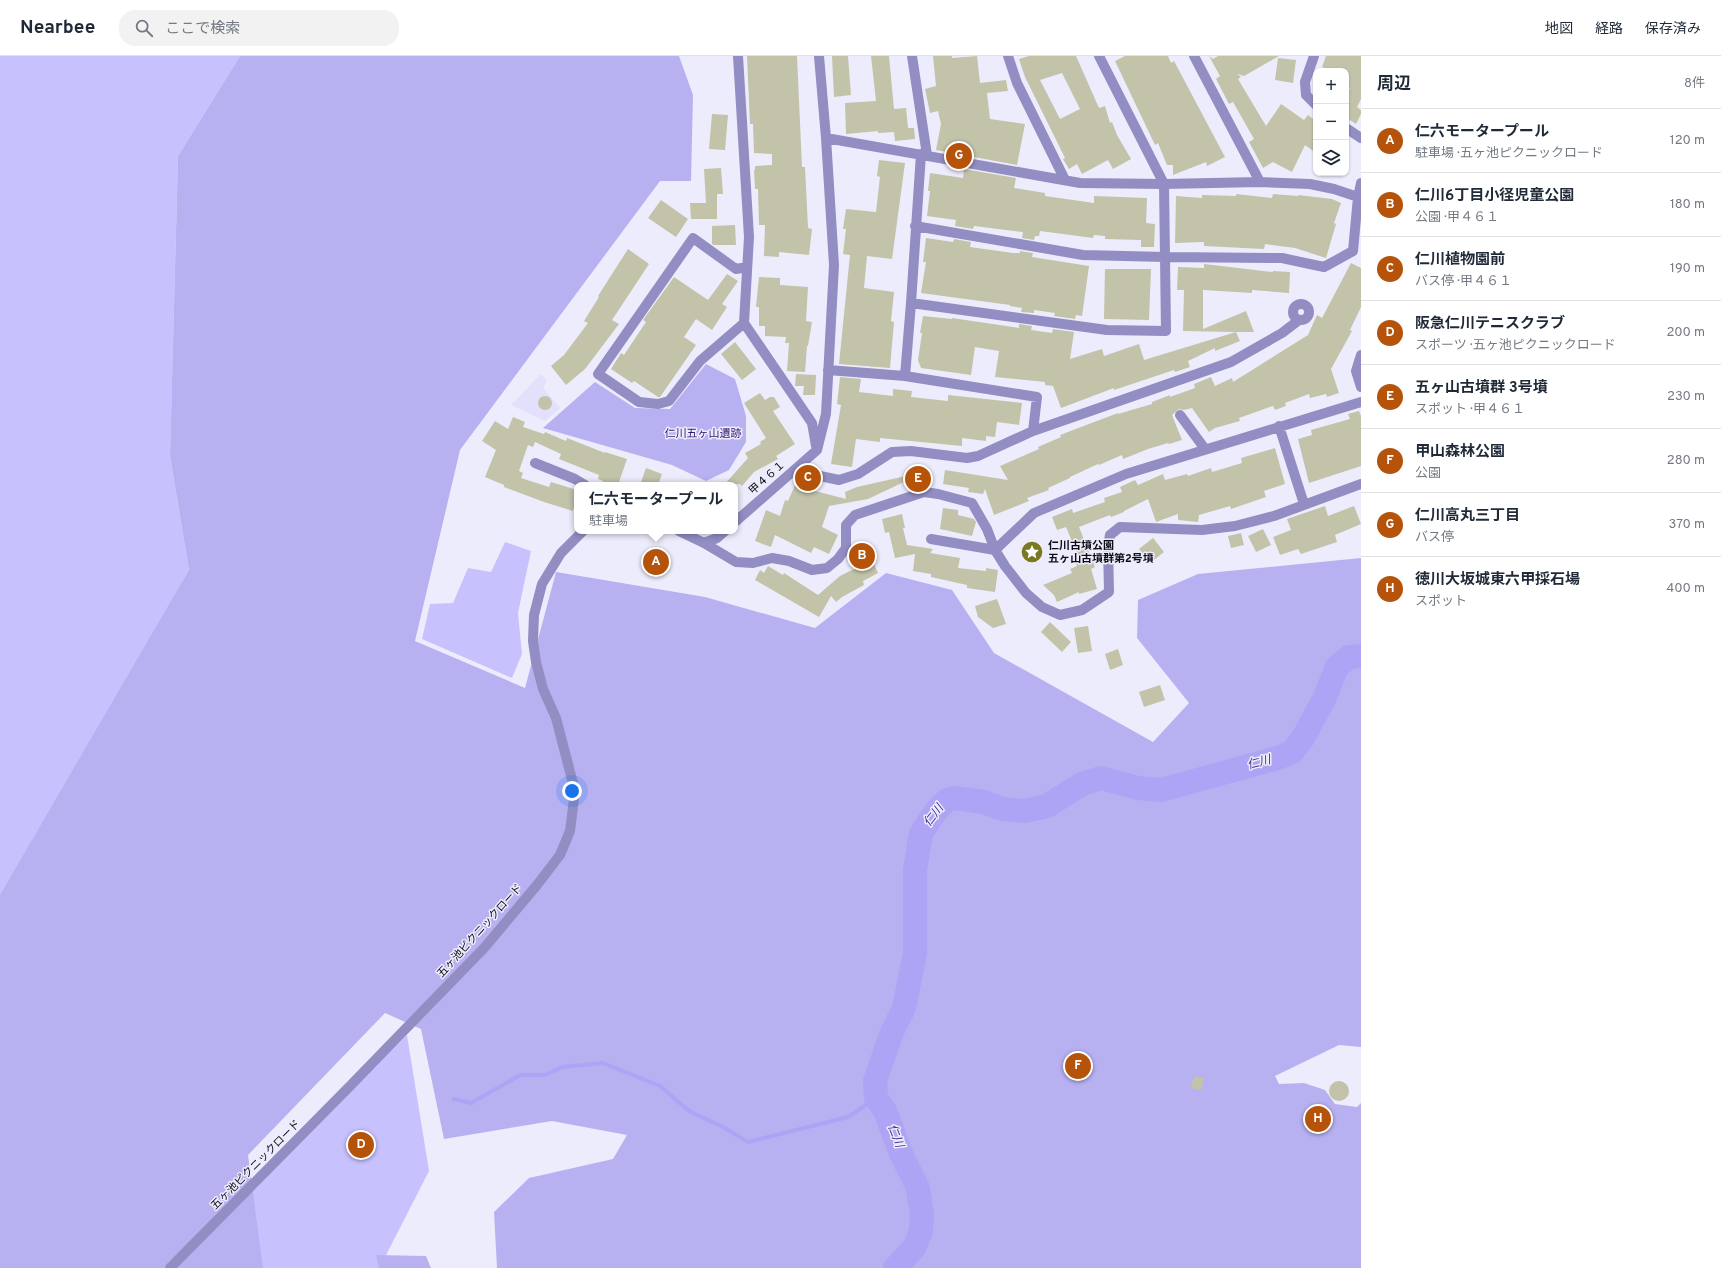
<!DOCTYPE html>
<html lang="ja">
<meta charset="utf-8">
<style>
:root{--surface:#fff;--page:#f2f2f3;--text:#1f2937;--muted:#747a83;--line:#e0e1e3;--accent:#b45309}
body{margin:0;font-family:Overpass,"Noto Sans JP",sans-serif;background:var(--page);color:var(--text)}
.controls{position:absolute;right:12px;top:12px;display:grid;overflow:hidden;border-radius:8px;box-shadow:0 1px 3px #0004}
.controls button{width:36px;height:36px;display:grid;place-items:center;padding:0;border:0;border-bottom:1px solid var(--line);background:var(--surface);color:var(--text);font:20px sans-serif}
.you{position:absolute;left:572px;top:735px;width:14px;height:14px;margin:-10px;border:3px solid #fff;border-radius:50%;background:#1a73e8;box-shadow:0 0 0 6px #1a73e833}
.badge{display:grid;place-items:center;width:26px;height:26px;border-radius:50%;background:var(--accent);color:#fff;font-size:13px;font-weight:700}
.pin{position:absolute;translate:-50% -50%;border:2px solid #fff;box-shadow:0 1px 4px #0006}
.popup{position:absolute;left:574px;top:426px;width:164px;height:52px;box-sizing:border-box;display:grid;place-content:center;border-radius:8px;background:var(--surface);filter:drop-shadow(0 1px 3px #0005);font-size:13px;white-space:nowrap;color:var(--muted)}
.popup b{font-size:15px;color:var(--text)}
.popup::after{content:'';position:absolute;left:50%;top:100%;margin-left:-8px;border:8px solid transparent;border-top-color:var(--surface)}
.list{margin:0;padding:0;list-style:none}
h2{display:flex;justify-content:space-between;align-items:center;height:52px;margin:0;padding:0 16px;font-size:17px}
h2 small{font-size:13px;font-weight:400;color:var(--muted)}
.list li{display:grid;grid-template-columns:26px 1fr auto;gap:12px;align-items:center;box-sizing:border-box;height:64px;padding:0 16px;border-top:1px solid var(--line)}
.list b{display:block;font-size:15px;white-space:nowrap}
.list p{margin:0;font-size:13px;white-space:nowrap;color:var(--muted)}
.list em{font-size:13px;font-style:normal;color:var(--muted)}
.icon{flex:none;width:22px;height:22px;fill:none;stroke:currentColor;stroke-width:2;stroke-linecap:round;stroke-linejoin:round}
.map{position:relative;flex:none;width:1361px;height:1212px;overflow:hidden}
header{display:flex;align-items:center;gap:24px;box-sizing:border-box;height:56px;padding:0 20px;background:var(--surface);border-bottom:1px solid var(--line)}
header strong{font-size:19px}
nav{display:flex;gap:22px;margin-inline-start:auto;font-size:14px}
.search{width:280px;height:36px;background:var(--page);display:flex;align-items:center;gap:10px;box-sizing:border-box;padding:0 14px;border-radius:16px;color:var(--muted);font-size:15px}
main{display:flex}
aside{flex:1;background:var(--surface)}
.map>svg:first-child{display:block}
.built{fill:#e2e0fb}
.green{fill:#c7c2fe}
.forest{fill:#b7b1f2}
.lines{fill:none;stroke-linecap:round;stroke-linejoin:round}
.stream{stroke:#ada4f5;stroke-width:4}
.river{stroke:#ada4f5;stroke-width:24}
.building{fill:#c2c3a9;fill-rule:evenodd}
.minor{stroke:#928dc2;stroke-width:10}
.labels{text-anchor:middle;dominant-baseline:central;stroke-width:3;stroke-linejoin:round;paint-order:stroke}
.park-label{font-size:11px;fill:#321672;stroke:#edecfc}
.street-label{font-size:11px;fill:#0d0c15;stroke:#edecfc}
.poi-label{font-size:11px;font-weight:bold;fill:#0d0c15;stroke:#edecfc;text-anchor:start}
.water-label{font-size:12px;font-style:italic;fill:#452f8b;stroke:#edecfc}
</style>
<header>
<strong>Nearbee</strong>
<div class="search"><svg class="icon" aria-label="search" viewBox="0 0 24 24"><circle cx="10" cy="10" r="6"/><path d="M15 15l6 6"/></svg>ここで検索</div>
<nav><a>地図</a><a>経路</a><a>保存済み</a></nav>
</header>
<main>
<div class="map">
<svg width="1361" height="1212" viewBox="0 0 1361 1212">
<rect width="100%" height="100%" fill="#edecfc"/>
<path class="built" d="M541 318 547 324 543 332 560 352 545 365 511 349Z"/>
<path class="green" d="M0 0H240L178 100 170 400 189 514 0 850Z
M505 486 531 495 518 557 522 598 512 622 422 583 430 548 453 547 468 512 491 516Z
M872 492 876 498 855 510 850 502 855 496 857 498Z
M407 979 429 1115 383 1205 386 1212H180L321 1064Z"/>
<path class="forest" d="M240 0H679L693 39 691 125H660L460 394 415 585 525 632 556 516 705 541 815 572 886 517 952 534 994 597 1153 686 1189 647 1137 582 1138 544 1198 518 1361 502V991L1339 989 1275 1020 1279 1028 1304 1027 1325 1034 1335 1048 1357 1051 1361 1047V1212H497L494 1156 529 1122 613 1103 627 1079 552 1065 444 1083 421 973 385 957 248 1099 263 1212H0V839L189 514 170 400 178 100Z
M706 308 735 323 746 360V386L729 414 706 425 672 409 543 372 595 326 635 352 670 353Z
M376 1199 426 1200 431 1212H379Z"/>
<g class="lines">
<path class="stream" d="M454 1043 471 1047 520 1019H545L563 1011 603 1007 660 1030 689 1055 725 1072 748 1086 848 1061 876 1042"/>
<path class="river" d="M895 1212 914 1192 921 1175 922 1159 918 1132 902 1100 885 1055 876 1042 875 1025 892 976 904 952 915 897V814L921 777 937 754 947 744 954 742 984 746 1002 753 1025 755 1047 750 1082 728 1101 722 1138 732 1161 734 1278 702 1292 696 1303 682 1324 643 1337 611 1349 601 1361 600"/>
</g>
<path class="building" d="M747 0H797L802 111H805L808 172 812 173 809 199 779 196V201L764 200 765 169H759L758 133H755L754 114H755V110L772 109V98L754 97 753 68H750Z
M832 0H848L851 39 834 41Z
M871 0H889L894 53 906 52 908 72H914L915 83 895 85 894 76 878 77V75L846 78 845 47 876 45Z
M933 0H952V2L977 0 980 27 1006 24 1008 35 987 37 990 63 1025 68 1017 109 936 94 941 68 938 55 930 57 925 33 936 30Z
M1029 0H1076L1099 52 1105 50 1110 67 1112 66 1117 79 1131 103 1113 113 1108 104 1082 118 1077 108 1069 113 1063 103 1065 102 1025 21 1019 3ZM1062 17 1080 53 1060 63 1040 24Z
M1125 0H1168L1171 7 1174 5 1225 101 1207 110 1206 106 1173 119V109H1167L1158 87 1155 89 1115 5Z
M1209 0 1213 3 1218 0H1279L1244 20 1237 18 1241 21 1238 23 1266 70 1281 48 1304 64 1308 59 1316 65V97L1305 89 1292 116 1273 106 1263 112 1249 86 1254 83 1233 46 1229 48 1216 23 1220 20Z
M1326 0H1361V43L1357 51 1361 54V58L1356 68 1350 64 1349 66H1346V40L1350 32 1346 30V15H1335L1322 11Z
M1278 2 1296 4 1293 27 1275 24Z
M712 58 728 59 725 94 709 93Z
M879 104 905 107 892 203 867 200 864 232 894 236 891 265 894 266 890 312 839 308 850 199 843 198 846 173H843L846 153 876 156 880 121 877 120Z
M721 112 723 138H717V163H691L690 147H706L704 113Z
M964 113 1016 122 1014 132 1045 137V140L1094 147V140L1147 142 1146 167 1155 168 1154 191H1141V184L1105 183V180L1094 179 1093 182 1040 175 1039 180H1035L1034 184 1022 182 1023 176 974 170 973 173 955 170 956 164 927 160 930 135H928L930 117 963 122Z
M1236 138 1272 142 1273 138 1298 140V139L1332 143 1341 147 1334 167 1336 168 1326 202 1295 192 1265 188 1264 193 1204 190V186L1175 187 1176 140 1202 142V139L1236 140Z
M661 144 688 163 676 181 648 162Z
M735 169 736 189H714L712 188V170Z
M926 182 953 186 954 183 971 186 970 191 1013 197H1020V195L1033 197 1032 201 1089 210 1082 260 1076 259 1075 263 1054 260 1055 257 1034 254V257L1021 256 1022 252 1010 250V249L921 237 926 206H923Z
M628 193 649 208 612 264 619 268 585 313 566 329 551 310 564 299 588 267 584 265 599 241 598 240Z
M1351 207 1361 212V251L1350 274 1352 275 1331 313 1339 337 1327 341 1326 338 1310 342 1309 338 1285 347 1286 350 1275 354 1273 350 1239 362 1240 365 1215 372 1209 376 1192 352 1184 354 1179 353 1172 359 1182 384 1169 388 1168 387 1148 393 1123 403 1122 399 1099 409 1098 408 1070 421V422L1048 432 1049 434 1027 442 1029 445 994 459 985 433 983 438 968 436 969 432 943 428 945 414 1008 424 1000 410 1039 393 1038 391 1061 381 1060 379 1118 357V358L1152 348V346L1170 339V341L1195 332 1194 328 1211 321 1215 330 1232 322 1233 326 1308 279 1317 259 1322 262Z
M1204 208 1273 216V215L1290 216 1289 237 1252 234V237L1203 234V273L1246 255 1254 276H1236L1240 285 1215 295V292L1188 305 1190 311 1175 316 1174 314 1114 334V332L1061 352 1053 330 1045 329V326L995 321 999 295 975 291 971 319 921 312 918 304 922 277H920L923 260 952 263V262L1019 272V268L1032 270 1031 274 1052 277 1053 273 1074 276 1070 303 1102 293 1104 300 1139 288 1144 304 1236 276 1183 275 1184 234H1177L1178 211 1204 212Z
M1105 213H1151L1149 264 1104 263Z
M727 218 738 225 722 248 727 251 712 274 696 263 684 281 696 289 660 341H658L634 325 632 327 611 313 621 297 624 299 646 266 643 264 674 221 708 244Z
M759 221 780 222V229L808 231 806 265 812 266 808 290H807L805 316 787 315 789 287H785L786 281 765 280V270H759V251H756Z
M735 286 756 313 742 324 721 298Z
M796 318 816 319 815 339H803L804 330H795Z
M840 321 861 323 859 336 893 340V333L912 335 911 341 948 345V339L1022 347 1019 369 997 366 995 381 986 380V385L962 382V390L880 382V386L856 383 852 411 831 408 841 349 837 348Z
M760 337 765 344 770 341H774L780 351 773 355 795 388 776 400 778 403 754 416 742 430 740 428 724 429 748 402 745 397 761 388 760 386 766 382 744 347Z
M538 347a7 7 0 1 1 14 0a7 7 0 1 1-14 0Z
M1359 355 1361 360V410L1309 427 1298 383 1312 379 1311 374 1350 363 1348 358Z
M513 361 525 366 523 371 544 378 545 376 566 385 567 382 605 397V396L627 403 618 429H602L603 425 598 423 599 419 559 403 561 398 535 386 533 391 528 389 519 415 523 417 521 422 549 431 551 426 577 434V454L573 453V455L544 446 504 431V429L485 421 496 394 482 385 495 365 508 373Z
M1275 392 1285 428 1264 435 1266 441 1231 453 1230 450 1199 459 1198 466 1178 464V458L1156 466 1148 443 1124 455V456L1111 461 1110 459 1079 471 1095 511 1091 513 1097 533 1079 538V536L1057 546 1054 539 1043 529 1072 517 1070 513 1077 510 1075 504 1079 502 1066 471 1057 474 1052 461 1072 453 1073 457 1105 446 1104 442 1122 436 1120 431 1135 424 1138 429 1163 418 1165 424 1187 418 1188 420 1211 412 1212 416 1242 407 1241 402Z
M646 412 662 418 658 429H640Z
M906 420 908 424 868 443 829 450 822 471 838 479 829 498 814 491 811 497 775 479 771 491 755 485 766 454 780 460 785 444 788 445 796 427 815 435 846 443 845 436 857 431Z
M1325 450 1328 460 1354 450 1361 468 1335 479 1337 486 1301 498 1298 493 1280 499 1273 481 1291 474 1287 463Z
M943 452 958 454V459L974 463 976 466 972 480 940 473Z
M902 458 905 472H903L907 489 933 493 930 497 960 502 958 512 986 515V512L998 514 995 536 967 532V529L931 521V518L913 515 915 498 895 502 889 476 885 477 882 463Z
M1263 473 1271 489 1256 496 1248 480Z
M1241 477 1244 489 1231 492 1228 480Z
M1153 482 1164 496 1150 507 1139 493Z
M873 506 878 517 863 525 864 529 842 541 836 546 831 540 819 561 755 524 760 514 764 517 768 510 783 519 784 517 818 539 840 520 856 512 857 514Z
M997 543 1006 568 993 572 978 561 975 550Z
M1050 566 1071 586 1062 596 1041 576Z
M1088 570 1092 595 1078 597 1074 572Z
M1118 593 1123 609 1110 614 1105 598Z
M1160 629 1165 644 1144 651 1139 636Z
M1194 1020 1204 1022 1201 1034 1191 1032Z
M1329 1035a10 10 0 1 1 20 0a10 10 0 1 1-20 0Z"/>
<g class="lines">
<path class="minor" d="M738 0 749 181 744 267 812 367 816 390
M912 0 927 99
M1008 0 1017 27 1065 124
M1194 0 1260 126
M1314 0 1305 26 1306 39 1316 49
M1346 72 1361 82
M826 82 1080 127 1164 128 1260 126 1310 128 1334 133 1361 142
M921 98 911 247 1107 274 1166 275 1164 128 1099 0
M915 170 1083 199 1165 201 1282 202 1324 211 1353 195 1358 141 1361 127
M1293 256a8 8 0 1 1 16 0a8 8 0 1 1-16 0Z
M744 267 700 305 669 345 658 348 639 346 598 318 693 182 736 213 747 211
M1361 299 1356 315 1361 331
M828 314 905 320 1037 341 1033 375
M905 320 911 247
M1180 359 1205 393
M1279 370 1304 448
M535 407 575 423 585 429
M797 412 820 420 839 424 858 418 892 396 911 395 967 402 978 400 1033 375 1231 306 1282 277 1299 264
M735 466 817 394 826 358 834 209 826 82 819 0
M679 475 704 487 736 506 753 507 772 502 789 505 812 514 827 512 838 503 846 492V469L855 459 924 436 938 438 972 447 987 473 995 494 1005 510 1026 537 1042 551 1060 559 1082 554 1109 536 1108 490 1110 479 1120 471 1202 474 1235 470 1274 460 1361 428
M931 483 995 494 1034 457 1126 418 1361 346
M704 487 717 482 725 475
M170 1212 351 1029 485 891 537 829 560 799 570 775 575 735 556 662 543 633 536 606 533 585 534 559 542 528 561 497 583 475"/>
</g>
<defs>
<g id="sight-disc" transform="scale(1.15)"><circle r="9.5" fill="#7a7920" stroke="#edecfc"/><path d="M0-6L1.8-2.2L6-1.7L2.9 1.2L3.7 5.4L0 3.3L-3.7 5.4L-2.9 1.2L-6-1.7L-1.8-2.2Z" fill="#fff"/></g>
</defs>
<g fill-rule="evenodd">
<use href="#sight-disc" x="1032" y="496"/>
</g>
<g class="labels">
<g class="park-label">
<text x="703" y="378">仁川五ヶ山遺跡</text>
</g>
<g class="street-label">
<text transform="translate(767 422) rotate(-42)">甲４６１</text>
<text transform="translate(480 875) rotate(-48)">五ヶ池ピクニックロード</text>
<text transform="translate(256 1109) rotate(-45)">五ヶ池ピクニックロード</text>
</g>
<g class="poi-label">
<text x="1048" y="490">仁川古墳公園<tspan x="1048" dy="13">五ヶ山古墳群第2号墳</tspan></text>
</g>
<g class="water-label">
<text transform="translate(1259 707) rotate(-15)">仁川</text>
<text transform="translate(934 760) rotate(-52)">仁川</text>
<text transform="translate(895 1080) rotate(69)">仁川</text>
</g>
</g>
</svg>
<div class="controls">
<button>+</button>
<button>−</button>
<button><svg class="icon" aria-label="layers" viewBox="0 0 24 24"><path d="M12 4l9 5-9 5-9-5zM3 14l9 5 9-5"/></svg></button>
</div>
<div class="you"></div>
<div class="pin badge" style="left:656px;top:506px">A</div>
<div class="popup"><b>仁六モータープール</b>駐車場</div>
<div class="pin badge" style="left:862px;top:500px">B</div>
<div class="pin badge" style="left:808px;top:422px">C</div>
<div class="pin badge" style="left:361px;top:1089px">D</div>
<div class="pin badge" style="left:918px;top:423px">E</div>
<div class="pin badge" style="left:1078px;top:1010px">F</div>
<div class="pin badge" style="left:959px;top:100px">G</div>
<div class="pin badge" style="left:1318px;top:1063px">H</div>
</div>
<aside>
<h2>周辺<small>8件</small></h2>
<ul class="list">
<li><span class="badge">A</span><div><b>仁六モータープール</b><p>駐車場 · 五ヶ池ピクニックロード</p></div><em>120 m</em></li>
<li><span class="badge">B</span><div><b>仁川6丁目小径児童公園</b><p>公園 · 甲４６１</p></div><em>180 m</em></li>
<li><span class="badge">C</span><div><b>仁川植物園前</b><p>バス停 · 甲４６１</p></div><em>190 m</em></li>
<li><span class="badge">D</span><div><b>阪急仁川テニスクラブ</b><p>スポーツ · 五ヶ池ピクニックロード</p></div><em>200 m</em></li>
<li><span class="badge">E</span><div><b>五ヶ山古墳群 3号墳</b><p>スポット · 甲４６１</p></div><em>230 m</em></li>
<li><span class="badge">F</span><div><b>甲山森林公園</b><p>公園</p></div><em>280 m</em></li>
<li><span class="badge">G</span><div><b>仁川高丸三丁目</b><p>バス停</p></div><em>370 m</em></li>
<li><span class="badge">H</span><div><b>徳川大坂城東六甲採石場</b><p>スポット</p></div><em>400 m</em></li>
</ul>
</aside>
</main>
